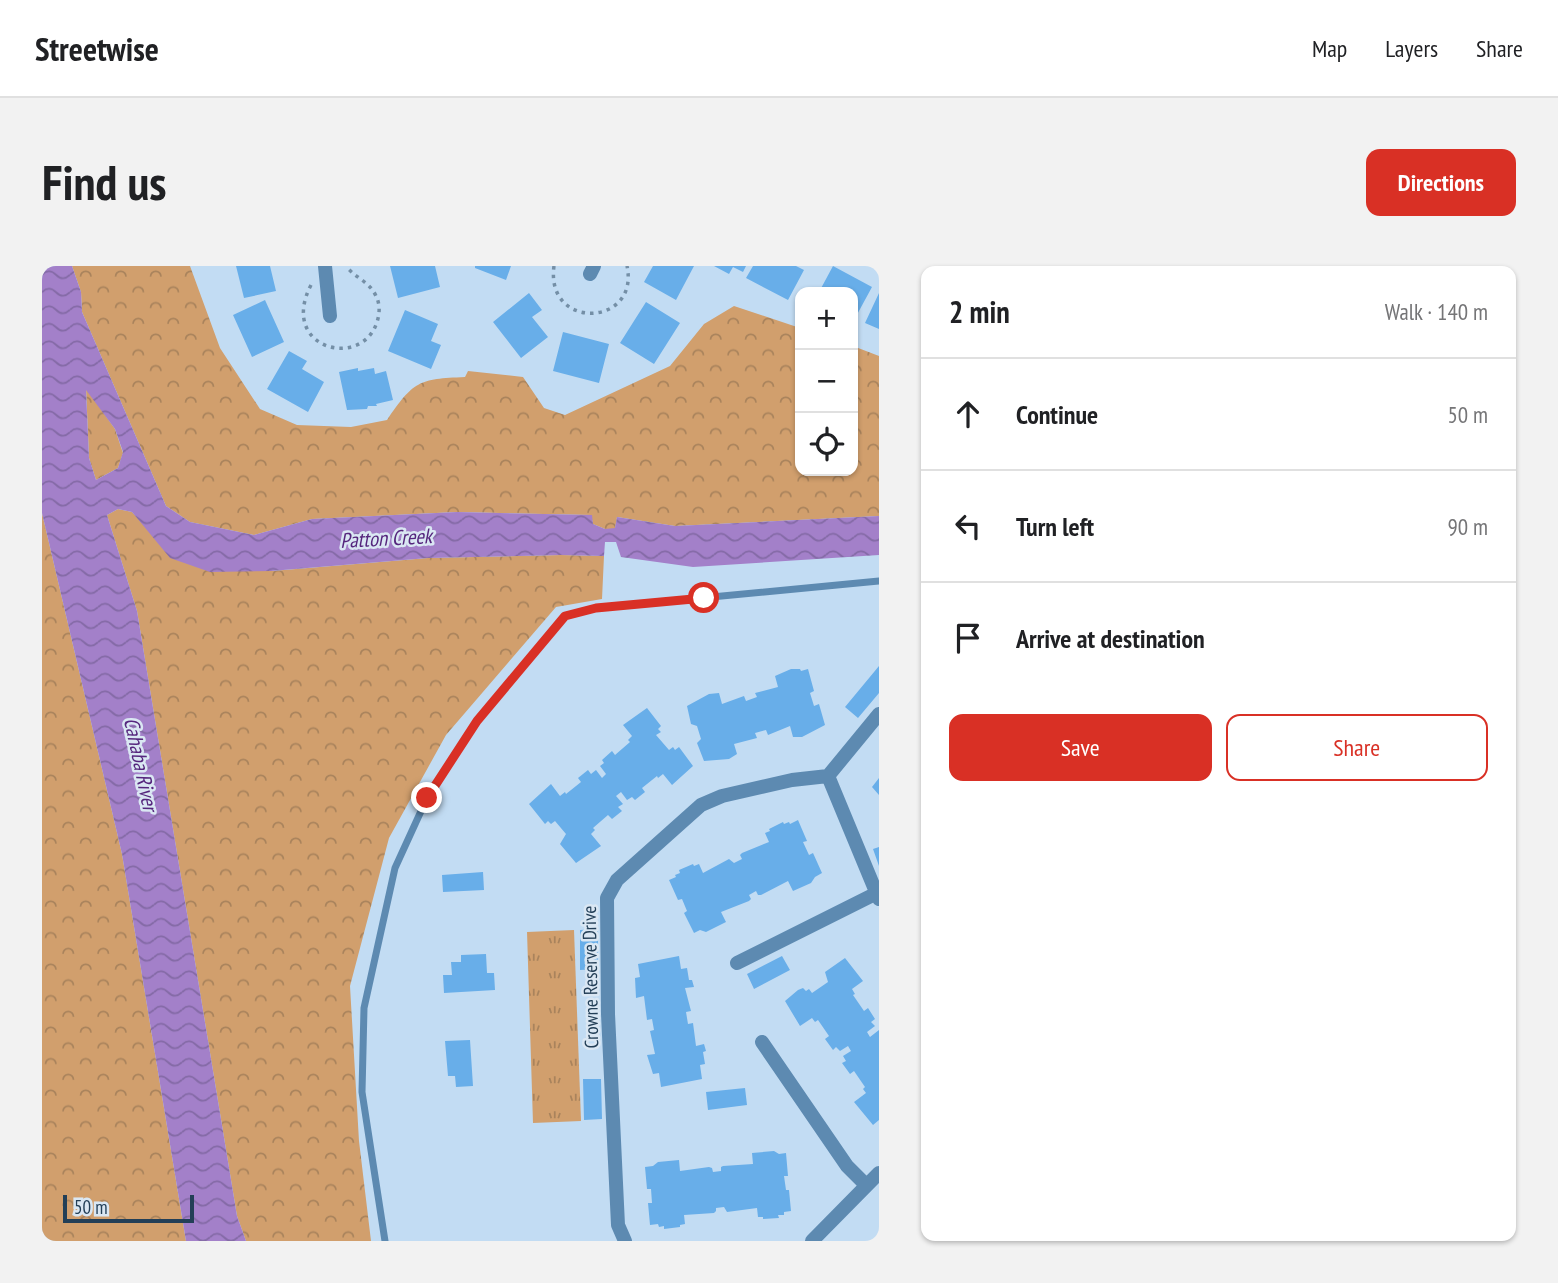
<!DOCTYPE html>
<meta charset="utf-8">
<style>
:root{--surface:#fff;--page:#f2f2f2;--text:#202124;--muted:#757577;--line:#e0e0e0;--accent:#d93025}
body{margin:0;font-family:"PT Sans Narrow",sans-serif;background:var(--page);color:var(--text)}
.controls{position:absolute;right:21px;top:21px;display:grid;overflow:hidden;border-radius:14px;box-shadow:0 2px 5px #0004}
.controls button{width:63px;height:63px;display:grid;place-items:center;padding:0;border:0;border-bottom:2px solid var(--line);background:var(--surface);color:var(--text);font:35px sans-serif}
.scale{position:absolute;left:21px;bottom:18px;width:131px;box-sizing:border-box;padding-left:7px;border:4px solid #233f57;border-top:0;font-size:19px;line-height:24px;white-space:nowrap;color:#233f57;-webkit-text-stroke:5px #dae7f3;paint-order:stroke}
.stop{position:absolute;width:21px;height:21px;margin:-16px;border:5px solid #d93025;border-radius:50%;background:#fff}
.stop.end{background:#d93025;border-color:#fff;box-shadow:0 2px 7px #0008}
.list{margin:0;padding:0;list-style:none}
h2{display:flex;justify-content:space-between;align-items:center;height:91px;margin:0;padding:0 28px;font-size:30px}
h2 small{font-size:23px;font-weight:400;color:var(--muted)}
.list li{display:grid;grid-template-columns:46px 1fr auto;gap:21px;align-items:center;box-sizing:border-box;height:112px;padding:0 28px;border-top:2px solid var(--line)}
.list b{display:block;font-size:26px;white-space:nowrap}
.list em{font-size:23px;font-style:normal;color:var(--muted)}
.actions{display:flex;gap:14px;padding:21px 28px}
.actions a{flex:1;padding:16px 0;border:2px solid var(--accent);border-radius:14px;text-align:center;font-size:24px;color:var(--accent)}
.actions .main{background:var(--accent);color:#fff}
.icon{flex:none;width:38px;height:38px;fill:none;stroke:currentColor;stroke-width:2;stroke-linecap:round;stroke-linejoin:round}
.map{position:relative;flex:none;width:837px;height:975px;overflow:hidden;border-radius:14px}
header{display:flex;align-items:center;gap:42px;box-sizing:border-box;height:98px;padding:0 35px;background:var(--surface);border-bottom:2px solid var(--line)}
header strong{font-size:33px}
nav{display:flex;gap:38px;margin-inline-start:auto;font-size:24px}
.intro{display:flex;align-items:center;justify-content:space-between;box-sizing:border-box;height:168px;padding:0 42px}
h1{margin:0;font-size:49px}
.button{padding:18px 32px;border-radius:14px;background:var(--accent);color:#fff;font-size:24px;font-weight:700}
main{display:flex;gap:42px;padding:0 42px}
aside{flex:1;background:var(--surface);border-radius:14px;box-shadow:0 2px 5px #0004}
.map>svg:first-child{display:block}
.forest{fill:url(#forest-crowns)}
.park{fill:url(#park-tufts)}
.water{fill:url(#water-waves);fill-rule:evenodd}
.building{fill:#68aee9}
.lines{fill:none;stroke-linecap:round;stroke-linejoin:round}
.path{stroke:#748fa6;stroke-width:3.5;stroke-dasharray:3.5 5;stroke-linecap:butt}
.service{stroke:#5d8ab1;stroke-width:7}
.minor{stroke:#5d8ab1;stroke-width:14}
.route{stroke:#d93025;stroke-width:9}
.labels{text-anchor:middle;dominant-baseline:central;stroke-width:5;stroke-linejoin:round;paint-order:stroke}
.street-label{font-size:19px;fill:#233f57;stroke:#dae7f3}
.water-label{font-size:21px;font-style:italic;fill:#55267d;stroke:#dae7f3}
</style>
<header>
<strong>Streetwise</strong>
<nav><a>Map</a><a>Layers</a><a>Share</a></nav>
</header>
<div class="intro"><h1>Find us</h1><a class="button">Directions</a></div>
<main>
<div class="map">
<svg width="837" height="975" viewBox="0 0 837 975">
<defs>
<pattern id="forest-crowns" width="20" height="18" patternUnits="userSpaceOnUse" patternTransform="scale(1.75)"><rect width="20" height="18" fill="#d19f6d"/><path d="M2 6a3 3 0 1 1 6 0M12 15a3 3 0 1 1 6 0" fill="none" stroke="#a9835c"/></pattern>
<pattern id="park-tufts" width="24" height="20" patternUnits="userSpaceOnUse" patternTransform="scale(1.75)"><rect width="24" height="20" fill="#d19f6d"/><path d="M3 7l-1-3M5 7V3M7 7l1-3M15 17l-1-3M17 17v-4M19 17l1-3" fill="none" stroke="#a9835c"/></pattern>
<pattern id="water-waves" width="16" height="10" patternUnits="userSpaceOnUse" patternTransform="scale(1.75)"><rect width="16" height="10" fill="#a380c9"/><path d="M0 5q4-4 8 0t8 0" fill="none" stroke="#846aa6"/></pattern>
</defs>
<rect width="100%" height="100%" fill="#c2dcf3"/>
<path class="forest" d="M30 0H148L178 82 218 143 255 159 309 161 345 154C372 115 376 113 423 111L426 105 481 111 502 142 523 149 628 100 662 58 692 40 758 62V205H811V80L837 90V250L633 260 575 251 573 263H563L551 258 549 249 415 246 270 253 212 269 148 256 124 240 40 46 39 26Z
M44 122 73 163 81 187 76 202 54 214 47 192Z
M76 243 90 246 104 261 230 305 386 292 519 289 562 290 560 333 514 341 404 469 347 572 308 720 317 875 329 975H204L195 950 95 345 65 249Z
M0 247 80 588 144 975H0Z"/>
<path class="park" d="M532 664 539 855 491 857 485 666Z"/>
<path class="water" d="M0 0H30L39 26 40 46 124 240 148 256 212 269 270 253 415 246 550 249 551 258 563 263 573 262 575 251 633 260 837 250V289L651 301 579 291 574 276H563L562 290 519 289 386 292 229 305 168 306 128 292 90 246 76 243 65 249 95 345 195 950 204 975H144L80 588 0 247ZM44 124 73 163 81 186 76 202 54 214 47 192Z"/>
<path class="building" d="M194 0H228L234 25 202 32Z
M348 0H393L398 21 356 32Z
M433 0H469L464 14 433 2Z
M611 0H652L634 34 602 16Z
M672 0H704L701 6 691 1 687 8Z
M711 0H754L762 4 746 34 704 12Z
M791 0 830 21 811 56V26H777Z
M487 27 500 44 490 51 506 71 479 92 451 56Z
M837 27V63L823 57Z
M223 34 242 76 210 91 191 49Z
M604 36 638 57 612 98 578 77Z
M363 44 396 58 389 75 399 79 389 103 346 85Z
M521 66 567 78 557 117 511 105Z
M247 85 265 95 260 103 282 116 266 146 225 123Z
M316 102V105L332 102 333 108 344 105 351 134 334 138 335 140H326L325 143 305 144 297 106Z
M837 400V427L816 452 803 441Z
M749 403H758L759 405 766 403 772 425 768 427 772 440 777 438 783 459 760 471H751L748 460 726 469 724 464 713 467 715 472 692 478 695 488 687 493 662 495 655 477 659 473 655 460 649 458 645 440 667 428 677 427 680 438 702 430 704 435 715 431 713 427 736 421 733 410Z
M605 442 619 460 616 463 619 466 614 469 627 484 631 481 633 484 637 481 651 500 630 519 621 508 616 512 615 510 600 522 603 526 593 534 590 531 585 534 579 526 574 530 581 538 576 541 580 545 570 553 566 549 551 562 553 564 549 568 559 580 534 597 518 578 524 568 513 555 509 558 506 555 503 558 487 538 509 518 518 530 523 526 524 528 539 516 536 512 546 504 549 508 554 504 560 512 564 508 558 500 562 497 560 494 570 485 573 489 588 476 586 474 590 470 581 459Z
M837 512V529L830 521Z
M756 554 765 575 761 576 767 589 771 587 780 607 773 611 769 617 751 625 746 615 719 629H716L714 625 707 629 709 633 707 635 679 646 684 656 664 666 658 664 652 667 642 647 645 645 640 633 636 634 627 614 634 611 633 609 638 607 637 604 651 598 652 600 657 598 661 607 687 593 692 597 700 593 698 589 700 587 727 576 723 567 728 565 727 563 741 556 742 558 747 556 748 558Z
M837 581V600L831 583Z
M441 606 442 624 401 626 400 609Z
M556 663V703L538 704V664Z
M444 688 445 707H452L453 724 402 727 401 709H410L409 696H419V689Z
M637 690 639 703 645 702 647 714H650L652 721 643 722 649 745 644 746 646 758 651 757 654 780 662 778 664 785 661 786 663 798 658 799 660 813 619 821 617 807 611 808 605 789 613 788 608 765 612 764 610 753 605 754 602 730 594 732 593 712 598 711 596 698Z
M740 690 748 704 712 723 705 708Z
M803 692 821 715 810 723 813 728 811 729 822 745 826 742 833 753 829 756 833 760 825 766 828 771 837 764V854L831 859 812 836 824 827 821 823 823 821 812 805 808 808 800 797 804 795 801 790 809 785 806 780 798 785 794 781 791 784 783 773 787 770 776 754 773 756 770 752 758 760 743 735 756 724 761 722 764 725 767 723 770 727 786 716 783 706Z
M428 774 431 820 414 821 413 810H406L403 775Z
M541 813H559L560 853 542 854Z
M703 822 705 839 666 844 664 826Z
M732 885 737 888 744 887 746 910H742L744 924H747L749 945 742 946V949H736L737 952 721 953V951H716L715 942 685 946 682 941 674 942V945L672 947 642 949 643 958 638 959V961L622 963V960L617 961 616 958 608 959 606 937H610L609 923H605L603 901 611 900 616 896 637 894 638 905 667 901 670 902 671 906 679 905V901L681 900 711 898 710 887Z"/>
<g class="lines">
<path class="path" d="M512 0C503 65 598 61 585 0
M269 19C236 83 320 104 335 56 338 47 338 38 334 30 327 15 313 12 304 0"/>
<path class="service" d="M343 975 320 826 322 742 353 602 385 532 435 455 523 350 554 342 837 315"/>
<path class="minor" d="M283 0 288 50
M548 8 552 0
M786 510 837 448
M695 697 835 627
M720 776 805 900 823 918
M583 975 576 959 566 748 565 632 575 614 659 539 680 530 750 514 786 510 837 633
M770 975 837 907"/>
</g>
<g class="lines">
<path class="route" d="M385 532 435 455 523 350 554 342 662 332"/>
</g>
<g class="labels">
<g class="street-label">
<text transform="translate(548 711) rotate(-91)">Crowne Reserve Drive</text>
</g>
<g class="water-label">
<text transform="translate(344 272) rotate(-3)">Patton Creek</text>
<text transform="translate(99 498) rotate(78)">Cahaba River</text>
</g>
</g>
</svg>
<div class="controls">
<button>+</button>
<button>−</button>
<button><svg class="icon" aria-label="locate" viewBox="0 0 24 24"><circle cx="12" cy="12" r="6"/><path d="M12 2v4M12 18v4M2 12h4M18 12h4"/></svg></button>
</div>
<div class="scale">50 m</div>
<div class="stop" style="left:662px;top:332px"></div>
<div class="stop end" style="left:385px;top:532px"></div>
</div>
<aside>
<h2>2 min<small>Walk · 140 m</small></h2>
<ul class="list">
<li><svg class="icon" aria-label="ahead" viewBox="0 0 24 24"><path d="M12 20V5M6 11l6-6 6 6"/></svg><div><b>Continue</b></div><em>50 m</em></li>
<li><svg class="icon" aria-label="left" viewBox="0 0 24 24"><path d="M17 20v-9H6M10 6l-5 5 5 5"/></svg><div><b>Turn left</b></div><em>90 m</em></li>
<li><svg class="icon" aria-label="arrive" viewBox="0 0 24 24"><path d="M6 21V4h12l-3 4 3 4H6"/></svg><div><b>Arrive at destination</b></div></li>
</ul>
<div class="actions"><a class="main">Save</a><a>Share</a></div>
</aside>
</main>
